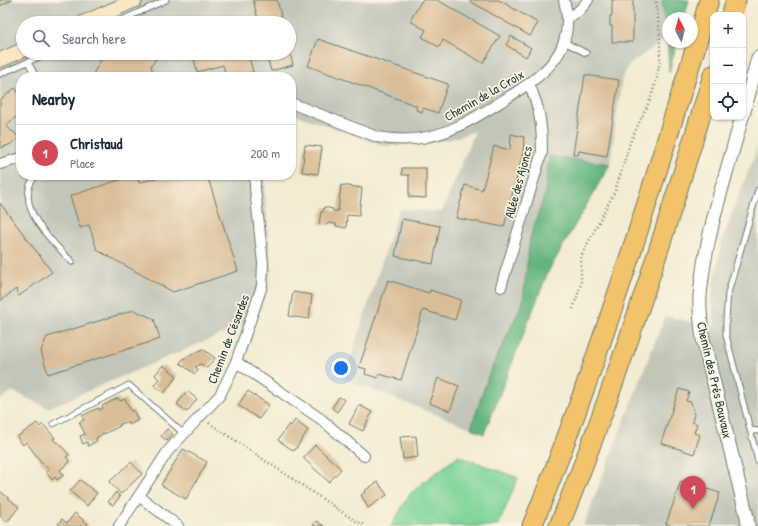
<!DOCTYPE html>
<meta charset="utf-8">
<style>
:root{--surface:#fff;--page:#f2f2f3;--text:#1f2937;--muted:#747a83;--line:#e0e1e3;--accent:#d1495b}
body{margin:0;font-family:"Patrick Hand",sans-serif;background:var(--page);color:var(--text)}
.controls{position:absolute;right:12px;top:12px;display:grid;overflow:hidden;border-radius:8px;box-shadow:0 1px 3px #0004}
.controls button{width:36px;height:36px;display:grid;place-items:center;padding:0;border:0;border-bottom:1px solid var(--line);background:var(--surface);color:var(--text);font:20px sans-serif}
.compass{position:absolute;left:662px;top:12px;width:36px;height:36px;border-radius:50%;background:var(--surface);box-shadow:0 1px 3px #0004;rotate:353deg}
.you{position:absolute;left:341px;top:368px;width:14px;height:14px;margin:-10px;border:3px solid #fff;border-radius:50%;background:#1a73e8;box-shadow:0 0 0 6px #1a73e833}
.badge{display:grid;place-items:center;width:26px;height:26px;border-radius:50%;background:var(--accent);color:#fff;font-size:13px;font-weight:700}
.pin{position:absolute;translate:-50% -33px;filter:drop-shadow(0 1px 2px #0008)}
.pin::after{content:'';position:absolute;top:21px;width:14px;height:12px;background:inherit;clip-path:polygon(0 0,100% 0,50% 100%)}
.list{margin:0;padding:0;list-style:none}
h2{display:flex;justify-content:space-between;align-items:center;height:52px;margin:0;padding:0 16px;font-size:17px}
h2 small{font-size:13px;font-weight:400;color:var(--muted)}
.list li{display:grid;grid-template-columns:26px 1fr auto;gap:12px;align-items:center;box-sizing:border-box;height:56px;padding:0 16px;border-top:1px solid var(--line)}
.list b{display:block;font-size:15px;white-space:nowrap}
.list p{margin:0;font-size:13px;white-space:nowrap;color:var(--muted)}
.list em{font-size:13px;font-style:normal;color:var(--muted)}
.icon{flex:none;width:22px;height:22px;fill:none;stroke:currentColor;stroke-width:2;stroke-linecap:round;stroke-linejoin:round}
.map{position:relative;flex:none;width:758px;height:526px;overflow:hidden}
.search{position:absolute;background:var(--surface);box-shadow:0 1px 3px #0004;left:16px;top:16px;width:280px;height:44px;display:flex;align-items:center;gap:10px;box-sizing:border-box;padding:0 14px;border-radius:22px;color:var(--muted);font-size:15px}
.panel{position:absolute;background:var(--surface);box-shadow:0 1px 3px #0004;left:16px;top:72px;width:280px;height:108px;border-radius:16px}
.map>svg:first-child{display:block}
.industrial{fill:#c2c6b9;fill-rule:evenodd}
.green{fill:#7bd398;stroke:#4d8866}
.forest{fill:#64b580;stroke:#42795a}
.building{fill:#d9bd97}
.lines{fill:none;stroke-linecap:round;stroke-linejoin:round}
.service-casing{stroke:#697a6b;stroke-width:7}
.minor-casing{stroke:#697a6b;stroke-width:12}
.tertiary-casing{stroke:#697a6b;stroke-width:15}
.secondary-casing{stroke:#697a6b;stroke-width:16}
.motorway-casing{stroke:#697a6b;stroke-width:21}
.path{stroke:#697a6b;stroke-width:2.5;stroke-dasharray:1 3;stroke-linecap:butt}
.service{stroke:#fff;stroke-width:5}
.minor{stroke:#fff;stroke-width:10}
.tertiary{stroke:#fff;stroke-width:13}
.secondary{stroke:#fae7c3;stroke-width:14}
.motorway{stroke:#f2c36a;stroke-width:19}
.labels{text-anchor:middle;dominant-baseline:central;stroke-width:3.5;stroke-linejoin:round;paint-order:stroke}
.street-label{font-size:13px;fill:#1f3d34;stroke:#fcf5e5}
</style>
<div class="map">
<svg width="758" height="526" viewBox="0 0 758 526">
<rect width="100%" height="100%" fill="#fcf5e5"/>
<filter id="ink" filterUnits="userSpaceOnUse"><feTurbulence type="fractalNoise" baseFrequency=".025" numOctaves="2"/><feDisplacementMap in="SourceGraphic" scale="8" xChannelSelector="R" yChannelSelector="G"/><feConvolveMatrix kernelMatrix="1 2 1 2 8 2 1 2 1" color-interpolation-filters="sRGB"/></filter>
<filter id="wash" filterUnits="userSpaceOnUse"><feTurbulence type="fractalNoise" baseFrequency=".012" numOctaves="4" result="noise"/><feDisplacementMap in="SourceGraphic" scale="16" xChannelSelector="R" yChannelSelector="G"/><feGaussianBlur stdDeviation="0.9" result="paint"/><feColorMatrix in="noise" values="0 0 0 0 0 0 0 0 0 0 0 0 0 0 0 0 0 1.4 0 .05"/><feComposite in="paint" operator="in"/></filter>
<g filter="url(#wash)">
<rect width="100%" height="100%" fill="#f3ebd2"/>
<path class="industrial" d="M0 0H662L667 37 629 65 622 77 610 164 549 156 545 194 530 238 523 302 489 374 471 428 344 379 399 209 442 212 475 131 448 140 385 146 291 113V77H21V175H266L265 192 271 270 257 319 48 408 12 391 0 400ZM23 23H289V53H23Z
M758 147V526H583L665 316 714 328 712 299 714 281 722 241 738 197Z"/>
<path class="green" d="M459 456 518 478 498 526H391L410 494 426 480Z"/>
<path class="forest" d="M662 0H689L684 18H668V42H677L669 73 667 37Z
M549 156 610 164 548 272 484 434 471 428 489 374 523 302 530 238 545 194Z"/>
<g id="blocks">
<path class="building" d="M0 0H12L0 6Z
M253 0H277L283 23H259Z
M422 0H437L500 36 483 63 443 40 439 47 422 37 426 30 410 21Z
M468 0H499L538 23 530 36Z
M612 0H633V42H612V26H610V16H612Z
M240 18 242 23H222V22Z
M511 36 531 48 526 57 506 45Z
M318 39 448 84 438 113 423 108 422 112 416 110 417 106 308 66Z
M113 53H145L156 59 151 66 154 77H94L92 76 102 58 111 56Z
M193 53H248L253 72 232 77H226L223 65 197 72Z
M266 53H290L293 65 271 71Z
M585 75 619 80 607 156 579 151 578 155 573 154Z
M15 88 21 96V113L6 125 12 132 13 131 19 138 9 145 0 148V100Z
M511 134 524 137 523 153 504 227 456 218 465 185 482 190 494 146 510 150Z
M305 145 322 147 318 174 302 172Z
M402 168H426V198L409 197V175H402Z
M134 175H137L139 183 165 175H207L238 271 173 292 97 250 89 225 80 228 70 196Z
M341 185 362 188 359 216 347 215 346 228 336 226V224L329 223 326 225 319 224 321 212H323L324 207 333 209V211H338Z
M0 203 52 272 19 296 16 289 0 301Z
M402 219 440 226 433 264 395 256Z
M388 280 429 293 430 290 461 300 455 320 423 310 401 380 379 374 378 378 365 374 366 369 359 367Z
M293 292 312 295 309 319 289 316Z
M134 310 154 319 160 339 48 374 41 351 47 337Z
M203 349 215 358 207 368 201 364 195 367 198 369 195 374 180 363 183 359Z
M163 365 177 376 164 393 154 385 159 379 155 375Z
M438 378 459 386 450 411 429 403Z
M679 389 689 392 686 401 691 402 694 414 692 422 697 424 694 433 700 435 694 454 661 443Z
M187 391 197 399 187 412 177 404Z
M248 391 269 405 259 419 238 405Z
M339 397 345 400 337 412 332 408Z
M118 398 120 401 125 399 131 411 133 410 138 420 129 425 128 421 119 425 120 426 104 434V433L96 438 97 441 88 446 87 442 83 444 80 436 85 434 79 422 84 420 82 416 98 408 99 410 103 408 102 406Z
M359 405 372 412 363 431 349 424Z
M295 420 308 430 294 451 278 440 289 424 291 426Z
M37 423 40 427 43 424 55 438 53 439 57 443 58 442 69 455 66 457 70 462 60 470 64 475 57 480 55 477 52 480 46 472 49 470 43 463H42L26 442 23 445 17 437Z
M167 429 173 434 167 441 161 436Z
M416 436 418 457 403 459 400 437Z
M315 445 341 469 329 482 303 458Z
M183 449 207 462 186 499 161 485Z
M131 462 142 474 121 494 109 482Z
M80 480 97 493 87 506 70 491Z
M681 481 720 493 709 526H673L666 524Z
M378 482 387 495 368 508 361 495 365 492 364 491Z
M0 491 19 507 7 522 0 516Z
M116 492 120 497 113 505 108 502Z
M75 513 88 524 86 526H61L58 524 62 519 67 523Z
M316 521 324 526H313Z"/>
</g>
</g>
<g filter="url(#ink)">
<use href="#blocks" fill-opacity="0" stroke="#697a6b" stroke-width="1"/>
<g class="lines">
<g class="service-casing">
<path id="service" d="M115 23 166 0
M564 42 586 53
M28 62 36 77
M0 74 48 53
M33 175 34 178C32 181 29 185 29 189 23 216 55 244 72 262
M758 190 728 293 726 320V335L758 461
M53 424 129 385 184 434
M750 430 758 431"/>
</g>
<g class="minor-casing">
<path id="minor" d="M567 16C577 15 582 8 588 0
M291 103 377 137C430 147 462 126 504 100 543 75 578 53 564 0
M0 164 21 158
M501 287 542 152C542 124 540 109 529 84
M236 362 321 419 364 456
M139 496 178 526
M119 526 168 451 220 395 236 362 262 286 263 263 255 188V175"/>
</g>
<g class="tertiary-casing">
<path id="tertiary" d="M743 115 758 58
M742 117C726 176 705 235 700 296 699 310 701 325 703 339L747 517 748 526"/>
</g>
<g class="secondary-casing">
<path id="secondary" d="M83 23 135 0
M0 60 23 50"/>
</g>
<g class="motorway-casing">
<path id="motorway" d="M731 15 736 0
M532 526C584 400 627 269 667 139 681 92 697 47 709 0
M559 526C619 379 667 227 713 75"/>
</g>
<path class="path" d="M573 309 581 284V256L615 191 631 140 650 100 657 78 660 60V37L656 0
M209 423 354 520 366 526"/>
<use href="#service" class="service"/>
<use href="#minor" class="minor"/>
<use href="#tertiary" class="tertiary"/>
<use href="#secondary" class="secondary"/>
<use href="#motorway" class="motorway"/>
</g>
</g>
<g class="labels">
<g class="street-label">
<text transform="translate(484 95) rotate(-30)">Chemin de la Croix</text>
<text transform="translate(518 182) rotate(-75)">Allée des Ajoncs</text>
<text transform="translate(228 339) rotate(-69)">Chemin de Césardes</text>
<text transform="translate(715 380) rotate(77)">Chemin des Prés Bouvaux</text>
</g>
</g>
</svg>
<div class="controls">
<button>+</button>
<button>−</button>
<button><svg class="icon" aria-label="locate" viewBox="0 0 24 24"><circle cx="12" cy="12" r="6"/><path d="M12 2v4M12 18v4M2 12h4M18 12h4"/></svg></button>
</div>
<svg class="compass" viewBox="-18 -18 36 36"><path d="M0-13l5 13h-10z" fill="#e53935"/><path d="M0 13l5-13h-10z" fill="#747a83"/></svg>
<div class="you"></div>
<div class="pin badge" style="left:693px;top:509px">1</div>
<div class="search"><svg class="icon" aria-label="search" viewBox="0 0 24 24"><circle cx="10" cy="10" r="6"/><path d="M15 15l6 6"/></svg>Search here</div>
<section class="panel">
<h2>Nearby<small></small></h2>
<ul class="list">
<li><span class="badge">1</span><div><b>Christaud</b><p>Place</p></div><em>200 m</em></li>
</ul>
</section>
</div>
